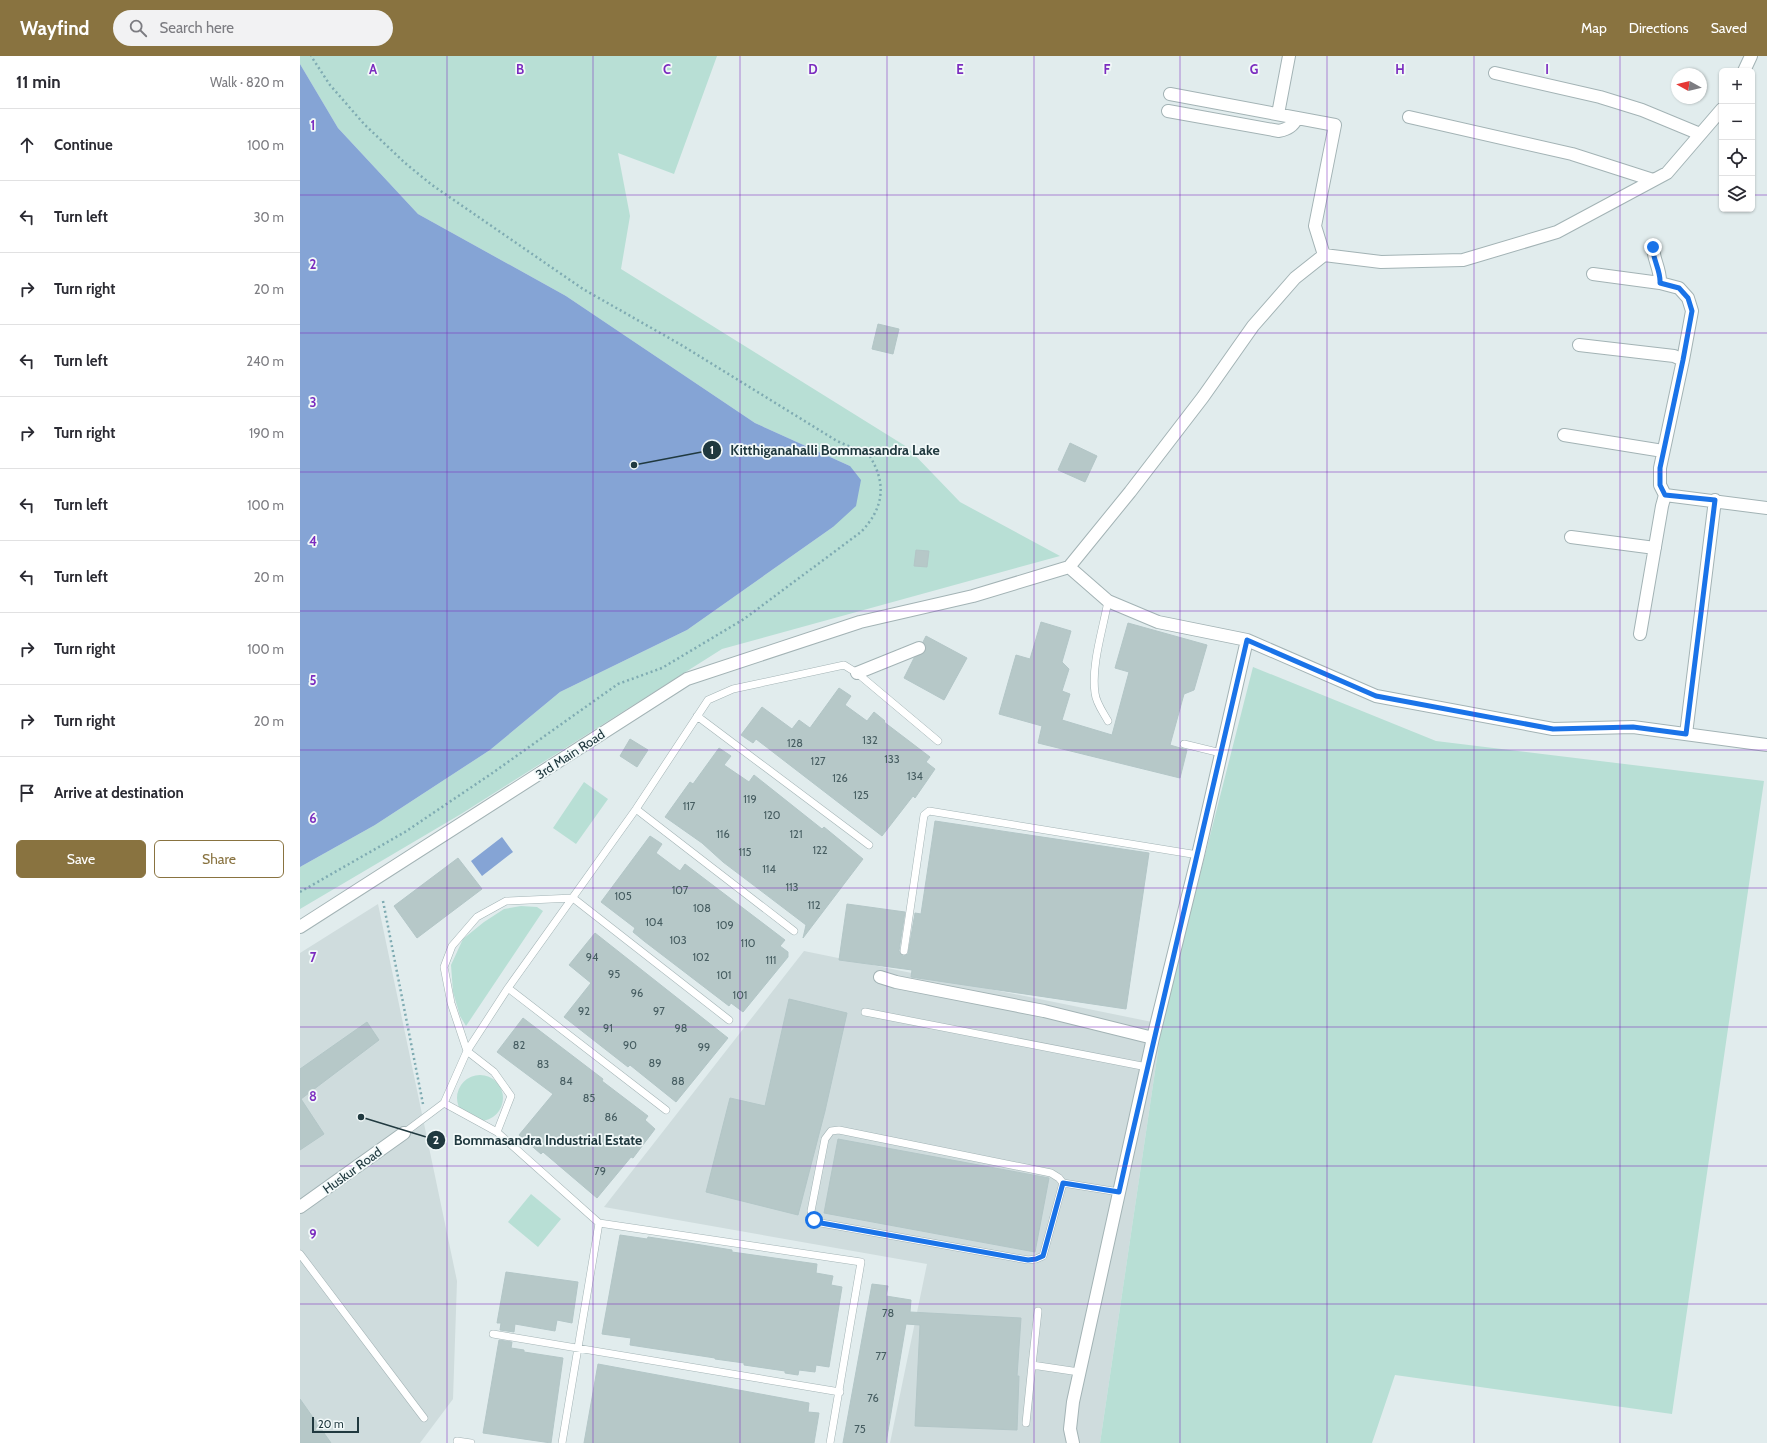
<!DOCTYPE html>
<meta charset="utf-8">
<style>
:root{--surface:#fff;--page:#f2f2f3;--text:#2b2b33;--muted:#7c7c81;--line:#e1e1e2;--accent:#897340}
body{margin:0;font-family:Cabin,sans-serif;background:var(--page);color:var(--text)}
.controls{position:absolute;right:12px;top:12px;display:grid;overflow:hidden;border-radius:6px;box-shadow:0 1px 3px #0004}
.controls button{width:36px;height:36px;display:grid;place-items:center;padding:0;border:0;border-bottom:1px solid var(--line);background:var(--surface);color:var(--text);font:20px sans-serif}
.compass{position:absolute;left:1371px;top:12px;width:36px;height:36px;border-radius:50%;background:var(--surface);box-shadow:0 1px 3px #0004;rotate:278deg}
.scale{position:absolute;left:12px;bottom:10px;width:47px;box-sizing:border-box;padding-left:4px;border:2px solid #20393f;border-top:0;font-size:11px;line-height:14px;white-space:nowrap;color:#20393f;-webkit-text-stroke:3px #f2f9f9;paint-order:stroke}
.stop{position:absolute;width:12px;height:12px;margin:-9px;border:3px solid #1a73e8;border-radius:50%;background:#fff}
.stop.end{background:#1a73e8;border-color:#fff;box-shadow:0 1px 4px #0008}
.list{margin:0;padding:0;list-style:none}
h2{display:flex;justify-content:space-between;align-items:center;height:52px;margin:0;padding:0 16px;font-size:17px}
h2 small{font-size:13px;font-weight:400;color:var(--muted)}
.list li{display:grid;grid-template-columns:26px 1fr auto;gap:12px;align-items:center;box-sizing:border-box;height:72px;padding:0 16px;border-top:1px solid var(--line)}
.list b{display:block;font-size:15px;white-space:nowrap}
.list em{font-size:13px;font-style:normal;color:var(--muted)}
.actions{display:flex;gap:8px;padding:12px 16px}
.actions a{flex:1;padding:9px 0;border:1px solid var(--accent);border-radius:6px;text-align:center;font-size:14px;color:var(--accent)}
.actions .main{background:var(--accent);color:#fff}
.icon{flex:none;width:22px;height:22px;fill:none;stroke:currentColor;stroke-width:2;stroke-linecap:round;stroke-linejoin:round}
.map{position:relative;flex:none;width:1467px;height:1387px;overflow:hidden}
header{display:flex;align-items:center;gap:24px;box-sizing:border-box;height:56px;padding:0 20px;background:var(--accent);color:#fff}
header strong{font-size:19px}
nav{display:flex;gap:22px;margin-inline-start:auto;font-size:14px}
.search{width:280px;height:36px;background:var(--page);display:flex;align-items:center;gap:10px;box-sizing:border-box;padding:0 14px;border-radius:22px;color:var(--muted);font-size:15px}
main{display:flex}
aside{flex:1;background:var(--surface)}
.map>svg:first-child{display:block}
.built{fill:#cfdcdd}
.green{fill:#b8dfd5}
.water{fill:#85a4d5}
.building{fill:#b6c8c8;stroke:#b3c6c7}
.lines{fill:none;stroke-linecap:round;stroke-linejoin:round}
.service-casing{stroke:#a3b3b5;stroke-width:8}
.minor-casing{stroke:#a3b3b5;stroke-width:14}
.path{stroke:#7fabb2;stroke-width:2.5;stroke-dasharray:2 3;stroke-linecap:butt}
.service{stroke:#fff;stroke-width:7}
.minor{stroke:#fff;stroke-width:12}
.route{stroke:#1a73e8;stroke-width:5}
.grid{fill:none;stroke:#7b2cbf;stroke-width:1;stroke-opacity:0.55}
.labels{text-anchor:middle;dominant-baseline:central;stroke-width:3.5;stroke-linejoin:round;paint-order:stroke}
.number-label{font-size:11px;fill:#465d61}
.street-label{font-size:13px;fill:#20393f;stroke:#f2f9f9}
.grid-label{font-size:13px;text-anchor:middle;font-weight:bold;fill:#7b2cbf;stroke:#f2f9f9;stroke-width:3.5;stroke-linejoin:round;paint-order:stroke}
.leader{fill:none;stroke:#20393f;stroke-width:1.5}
.callout-dot{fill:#20393f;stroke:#f2f9f9;stroke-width:1.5}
.mark-label{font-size:12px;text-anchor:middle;font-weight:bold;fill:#fff}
.callout-label{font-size:14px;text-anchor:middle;font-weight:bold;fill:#20393f;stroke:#f2f9f9;stroke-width:3.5;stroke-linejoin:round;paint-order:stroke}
</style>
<header>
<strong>Wayfind</strong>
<div class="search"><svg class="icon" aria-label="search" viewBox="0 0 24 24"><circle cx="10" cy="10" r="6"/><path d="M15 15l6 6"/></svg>Search here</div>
<nav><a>Map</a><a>Directions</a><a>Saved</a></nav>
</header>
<main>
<aside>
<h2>11 min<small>Walk · 820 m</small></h2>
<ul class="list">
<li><svg class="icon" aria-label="ahead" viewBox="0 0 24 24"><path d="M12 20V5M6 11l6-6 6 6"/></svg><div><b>Continue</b></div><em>100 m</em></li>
<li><svg class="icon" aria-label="left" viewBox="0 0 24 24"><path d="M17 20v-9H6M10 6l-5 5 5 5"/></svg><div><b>Turn left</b></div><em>30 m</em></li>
<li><svg class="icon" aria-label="right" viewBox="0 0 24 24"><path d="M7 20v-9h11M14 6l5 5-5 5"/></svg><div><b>Turn right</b></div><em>20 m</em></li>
<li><svg class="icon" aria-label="left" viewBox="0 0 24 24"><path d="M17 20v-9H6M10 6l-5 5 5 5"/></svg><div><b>Turn left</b></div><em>240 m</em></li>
<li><svg class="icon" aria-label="right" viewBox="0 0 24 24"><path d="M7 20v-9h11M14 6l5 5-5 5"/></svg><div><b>Turn right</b></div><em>190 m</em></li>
<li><svg class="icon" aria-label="left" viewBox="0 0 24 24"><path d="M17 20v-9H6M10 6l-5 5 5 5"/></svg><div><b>Turn left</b></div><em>100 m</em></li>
<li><svg class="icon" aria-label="left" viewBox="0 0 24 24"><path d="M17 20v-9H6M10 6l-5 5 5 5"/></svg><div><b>Turn left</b></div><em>20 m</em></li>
<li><svg class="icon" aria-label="right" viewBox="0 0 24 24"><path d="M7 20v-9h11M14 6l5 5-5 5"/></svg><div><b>Turn right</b></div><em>100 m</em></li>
<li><svg class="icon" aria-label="right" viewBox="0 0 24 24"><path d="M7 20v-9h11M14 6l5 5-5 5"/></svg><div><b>Turn right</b></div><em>20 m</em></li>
<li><svg class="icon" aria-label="arrive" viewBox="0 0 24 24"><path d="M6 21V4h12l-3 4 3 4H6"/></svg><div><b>Arrive at destination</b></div></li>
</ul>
<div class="actions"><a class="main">Save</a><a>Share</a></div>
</aside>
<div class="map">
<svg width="1467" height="1387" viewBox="0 0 1467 1387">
<rect width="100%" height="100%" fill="#e1eced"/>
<path class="built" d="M78 848 157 1225 153 1343 120 1387H0V897Z
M504 895 862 968 800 1387H590L627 1208 304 1151Z"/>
<path class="green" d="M0 0H417L374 118 318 97 330 160 321 213 607 391 660 446 760 500 422 593 161 758 0 853V811L75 769 190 694 260 636 387 574 533 471 550 410 455 367 266 240 118 158 38 72 0 8Z
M953 611 1136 685 1464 725 1372 1358 1095 1319 1072 1387H800L862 968Z
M284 726 308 743 276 788 253 772Z
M221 850 237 851 243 855 166 970 160 960 153 936 151 909 163 883 184 866 204 853Z
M157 1042a23 23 0 1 1 46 0a23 23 0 1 1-46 0Z
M231 1138 261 1163 238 1191 208 1166Z"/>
<path class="water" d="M0 8 38 72 118 158 266 240 455 367 550 410 561 424 556 450 533 471 387 574 260 636 190 694 75 769 0 811Z
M202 781 213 796 182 820 171 805Z"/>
<path class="building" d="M578 268 599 273 593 298 572 293Z
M770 387 797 400 785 426 758 414Z
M616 494 629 495 627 511 614 510Z
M741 566 771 575 762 606 769 613 762 635 770 638 762 664 812 679 829 616 815 612 828 567 907 589 894 634 884 638 870 689 887 694 880 722 738 687 742 670 699 658 716 599 730 603Z
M626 580 667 602 644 644 604 622 614 602 625 596 626 590 623 586Z
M539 632 551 640 545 649 567 665 574 656 585 665 584 666 630 701 626 706 635 713 615 742 613 740 582 780 456 683 453 687 441 679 462 651 492 673 499 664 510 672Z
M330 683 348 694 337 711 320 700Z
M419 692 431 700 424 709 449 726 454 719 522 773 524 771 563 803 503 882 506 869 423 806 402 787 365 761 390 726 393 728Z
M635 765 849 797 826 953 611 921 612 914 539 904 547 848 605 856 599 895 603 900 608 898 615 857 621 858Z
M350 780 362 788 356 797 380 815 385 808 485 884 480 890 488 896V901L443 956 431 947 429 950 344 885 333 876 335 872 301 846Z
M158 802 182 833 117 882 94 850Z
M295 877 428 982 376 1046 330 1009 328 1011 264 961 291 927 269 909Z
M489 943 547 957 525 1055 498 1159 406 1136 430 1042 465 1050Z
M223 962 303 1023 302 1025 348 1060 345 1064 355 1073 333 1102 331 1101 297 1142 243 1096 241 1098 219 1079 253 1038 197 996Z
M67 966 79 984 1 1043 24 1078 0 1094V1013Z
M538 1083 749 1122 735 1196 524 1157Z
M320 1179 347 1183 348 1181 389 1187 432 1194V1196L517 1208 516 1217 533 1220 531 1229 542 1231 529 1311 516 1309 515 1316 499 1314 498 1319 485 1317V1315L444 1309V1307L415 1303V1302L330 1289 331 1282 302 1278Z
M206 1216 278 1226 272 1267 257 1264 255 1275 215 1268 214 1276 200 1274 201 1267H197Z
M572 1228 588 1230 586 1240 611 1244 610 1256 721 1262 717 1320H719L717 1374 615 1370 620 1269 606 1268 586 1387H543Z
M199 1284 212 1286 211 1292 224 1294V1296L263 1302 251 1387 183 1377Z
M298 1308 509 1347 508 1356 519 1357 514 1387H284Z
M0 1343 31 1387H0Z"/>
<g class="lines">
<g class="service-casing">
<path id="service" d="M808 545C803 573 791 609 795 637 796 647 803 656 808 665
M397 660 569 789
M884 688 921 697
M336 753 494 875
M604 895 624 759 629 755 898 799
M208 932 366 1054
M565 956 847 1011
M144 1047 197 1076 299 1167 561 1206 530 1387
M197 1076 211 1040 194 1016 167 995 151 947 144 911 152 890 177 861 206 845 273 842 429 964
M104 1077 144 1047 167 995 208 932 336 753 408 644 433 633 544 609 557 617 638 685
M763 1127 743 1200 736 1203 728 1204 521 1167 514 1164 511 1155 525 1083 531 1075 539 1074 751 1117 759 1122 763 1127 819 1136
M0 1198 124 1362
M738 1255 732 1309 779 1316
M193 1278 540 1336
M726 1367 732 1309
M157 1385 171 1387
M262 1387 299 1167"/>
</g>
<g class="minor-casing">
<path id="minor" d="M1444 15 1451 0
M1195 17 1300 41 1342 54 1400 78
M870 38 1035 69 1015 170 1024 199
M1422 53 1367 117 1257 176 1163 204 1081 206 1024 199 995 222 953 270 903 341 830 436 769 511 808 545 858 566 947 584 1076 640 1253 673 1333 671 1467 689
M868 55 979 75C988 73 993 70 997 62
M978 58 989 0
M1109 61 1272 98 1353 124
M1353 191C1353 203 1361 214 1360 227
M1293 218 1360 227 1379 232 1388 242 1392 255 1383 304 1360 412V429L1365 439 1467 452
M1279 289 1374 300 1383 304
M1264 379 1363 395
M1271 481 1355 492
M1340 578 1362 450 1365 439
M557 617 619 592
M1386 678 1415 444
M0 871 387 623 560 566 673 540 769 511
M580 921 596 926 744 955 853 982
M0 1151 104 1077
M773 1387 770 1373 773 1346 853 982 898 799 947 584"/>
</g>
<path class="path" d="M0 836 105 776 191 718 318 628 362 612 444 563 561 476C584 452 587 427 569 399L537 385 383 290 283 233 132 129 105 107 64 68 30 29 11 0
M83 845 123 1048"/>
<use href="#service" class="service"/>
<use href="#minor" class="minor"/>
</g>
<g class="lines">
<path class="route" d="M514 1164 521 1167 728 1204 736 1203 743 1200 763 1127 819 1136C860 952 905 769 947 584L1076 640 1253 673 1333 671 1386 678 1415 444 1365 439 1360 429V412L1383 304 1392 255 1388 242 1379 232 1360 227C1361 214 1352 203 1353 191"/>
</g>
<path class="grid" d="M147 0V1387M293 0V1387M440 0V1387M587 0V1387M734 0V1387M880 0V1387M1027 0V1387M1174 0V1387M1320 0V1387M0 139H1422M1452 139H1467M0 277H1467M0 416H1467M0 555H1467M0 694H1467M0 832H1467M0 971H1467M0 1110H1467M0 1248H1467"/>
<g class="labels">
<g class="number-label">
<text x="570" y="684">132</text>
<text x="495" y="687">128</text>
<text x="592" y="703">133</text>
<text x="518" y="705">127</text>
<text x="615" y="720">134</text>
<text x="540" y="722">126</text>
<text x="561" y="739">125</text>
<text x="450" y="743">119</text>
<text x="389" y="750">117</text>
<text x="472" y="759">120</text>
<text x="423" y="778">116</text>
<text x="496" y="778">121</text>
<text x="520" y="794">122</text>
<text x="445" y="796">115</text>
<text x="469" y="813">114</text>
<text x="492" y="831">113</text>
<text x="380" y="834">107</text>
<text x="323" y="840">105</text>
<text x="514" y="849">112</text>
<text x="402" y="852">108</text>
<text x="354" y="866">104</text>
<text x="425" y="869">109</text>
<text x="378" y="884">103</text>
<text x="448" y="887">110</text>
<text x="292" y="901">94</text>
<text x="401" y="901">102</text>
<text x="471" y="904">111</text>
<text x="314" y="918">95</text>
<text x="424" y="919">101</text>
<text x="337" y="937">96</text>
<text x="440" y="939">101</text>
<text x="284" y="955">92</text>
<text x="359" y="955">97</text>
<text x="308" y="972">91</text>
<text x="381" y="972">98</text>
<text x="219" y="989">82</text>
<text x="330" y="989">90</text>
<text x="404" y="991">99</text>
<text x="355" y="1007">89</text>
<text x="243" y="1008">83</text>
<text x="266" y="1025">84</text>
<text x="378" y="1025">88</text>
<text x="289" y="1042">85</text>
<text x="311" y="1061">86</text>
<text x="300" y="1115">79</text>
<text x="588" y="1257">78</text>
<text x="581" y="1300">77</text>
<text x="573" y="1342">76</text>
<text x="560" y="1373">75</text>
</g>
<g class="street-label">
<text transform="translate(270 698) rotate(-33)">3rd Main Road</text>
<text transform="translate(52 1114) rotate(-36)">Huskur Road</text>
</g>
</g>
<g class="grid-label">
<text x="73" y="18">A</text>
<text x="220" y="18">B</text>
<text x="367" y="18">C</text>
<text x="513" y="18">D</text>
<text x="660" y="18">E</text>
<text x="807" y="18">F</text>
<text x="954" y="18">G</text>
<text x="1100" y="18">H</text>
<text x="1247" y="18">I</text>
<text x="13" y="74">1</text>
<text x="13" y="213">2</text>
<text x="13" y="351">3</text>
<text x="13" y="490">4</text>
<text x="13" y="629">5</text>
<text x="13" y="767">6</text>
<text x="13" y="906">7</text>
<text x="13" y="1045">8</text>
<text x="13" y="1183">9</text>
</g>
<path class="leader" d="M334 409L412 394M61 1061L136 1084"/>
<g class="callout-dot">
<circle cx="334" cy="409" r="4"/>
<circle cx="61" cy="1061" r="4"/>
<circle cx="412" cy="394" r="10"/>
<circle cx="136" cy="1084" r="10"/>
</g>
<g class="mark-label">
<text x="412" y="398">1</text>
<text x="136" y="1088">2</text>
</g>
<g class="callout-label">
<text x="535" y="399">Kitthiganahalli Bommasandra Lake</text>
<text x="248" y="1089">Bommasandra Industrial Estate</text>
</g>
</svg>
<div class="controls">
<button>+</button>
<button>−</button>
<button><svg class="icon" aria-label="locate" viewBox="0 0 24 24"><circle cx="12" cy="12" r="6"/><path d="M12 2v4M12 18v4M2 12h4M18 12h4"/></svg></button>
<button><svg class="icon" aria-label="layers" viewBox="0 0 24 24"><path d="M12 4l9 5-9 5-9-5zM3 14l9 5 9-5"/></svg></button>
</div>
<svg class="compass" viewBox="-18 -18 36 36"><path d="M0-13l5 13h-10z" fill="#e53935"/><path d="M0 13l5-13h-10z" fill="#7c7c81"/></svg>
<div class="scale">20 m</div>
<div class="stop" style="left:514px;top:1164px"></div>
<div class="stop end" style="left:1353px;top:191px"></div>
</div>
</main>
